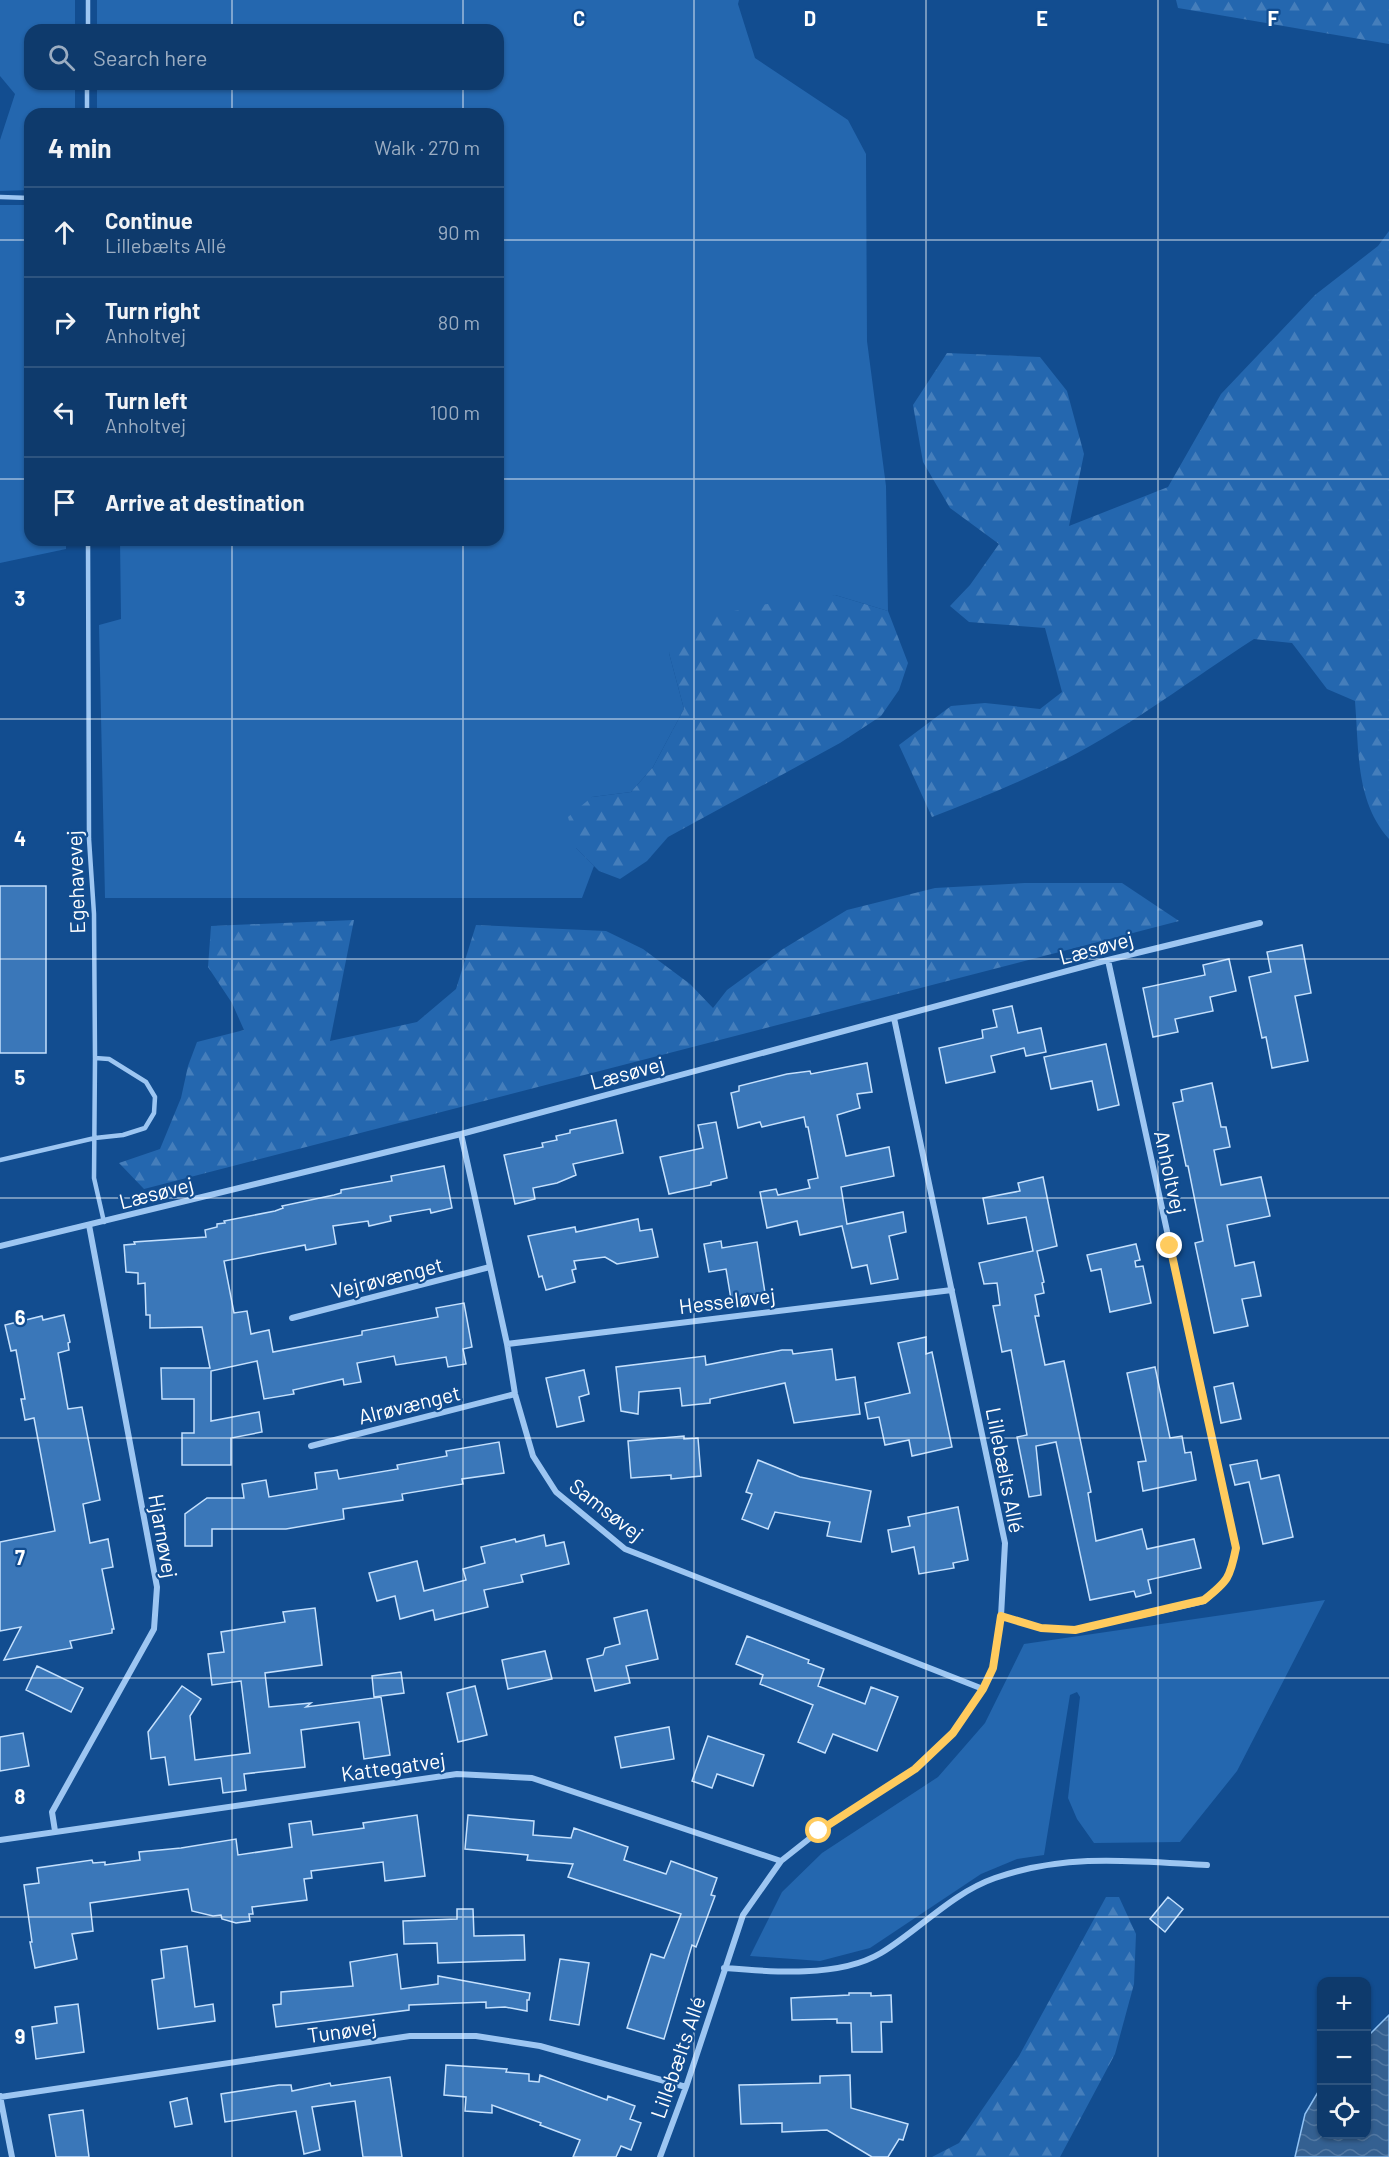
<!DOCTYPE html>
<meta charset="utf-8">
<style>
:root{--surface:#0e3a6c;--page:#1c4574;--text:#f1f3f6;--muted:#9badc2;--line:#2e547f}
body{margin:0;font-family:Barlow,sans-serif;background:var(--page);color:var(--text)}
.controls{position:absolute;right:18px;bottom:18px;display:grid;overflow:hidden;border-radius:12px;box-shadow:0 2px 4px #0004}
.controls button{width:54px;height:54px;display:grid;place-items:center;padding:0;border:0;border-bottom:2px solid var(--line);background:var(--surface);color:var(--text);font:30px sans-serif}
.stop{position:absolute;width:18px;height:18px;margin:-14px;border:4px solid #ffcb5e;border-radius:50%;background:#fff}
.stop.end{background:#ffcb5e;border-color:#fff;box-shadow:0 2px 6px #0008}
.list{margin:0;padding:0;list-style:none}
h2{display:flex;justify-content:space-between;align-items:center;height:78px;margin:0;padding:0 24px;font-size:26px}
h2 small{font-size:20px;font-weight:400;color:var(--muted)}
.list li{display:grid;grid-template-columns:39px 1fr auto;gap:18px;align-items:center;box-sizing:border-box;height:90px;padding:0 24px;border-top:2px solid var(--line)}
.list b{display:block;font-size:22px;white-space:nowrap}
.list p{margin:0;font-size:20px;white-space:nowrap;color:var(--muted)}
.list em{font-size:20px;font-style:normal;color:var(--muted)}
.icon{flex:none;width:33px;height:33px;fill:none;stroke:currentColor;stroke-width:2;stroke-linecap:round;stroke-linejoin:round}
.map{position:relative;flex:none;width:1389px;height:2157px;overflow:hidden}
.search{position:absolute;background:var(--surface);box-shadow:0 2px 4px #0004;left:24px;top:24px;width:480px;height:66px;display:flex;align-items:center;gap:15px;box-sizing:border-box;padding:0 21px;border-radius:18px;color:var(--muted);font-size:22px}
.panel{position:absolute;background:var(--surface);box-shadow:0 2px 4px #0004;left:24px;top:108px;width:480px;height:438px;border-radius:18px}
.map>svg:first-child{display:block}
.green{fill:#2467af}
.forest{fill:url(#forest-firs)}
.water{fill:url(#water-waves);stroke:#8fc2f5;stroke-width:1.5}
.building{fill:#3a77b9;stroke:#c4e0fd;stroke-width:1.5}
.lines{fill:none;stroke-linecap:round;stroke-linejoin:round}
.lane{stroke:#9dc6f2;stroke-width:4.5}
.street{stroke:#9dc6f2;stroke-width:6}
.route{stroke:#ffcb5e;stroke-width:8}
.grid{fill:none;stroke:#fff;stroke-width:1.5;stroke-opacity:0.55}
.labels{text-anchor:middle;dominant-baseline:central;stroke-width:4.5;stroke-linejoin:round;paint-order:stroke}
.street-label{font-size:21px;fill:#fff;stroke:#124d90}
.grid-label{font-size:20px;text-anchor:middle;font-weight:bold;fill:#fff;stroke:#124d90;stroke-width:4.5;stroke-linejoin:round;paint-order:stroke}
</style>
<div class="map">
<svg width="1389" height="2157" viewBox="0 0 1389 2157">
<defs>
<pattern id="forest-firs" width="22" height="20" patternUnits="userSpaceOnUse" patternTransform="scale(1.5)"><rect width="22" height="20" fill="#2467af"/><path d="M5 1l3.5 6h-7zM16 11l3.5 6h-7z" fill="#457ebb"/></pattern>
<pattern id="water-waves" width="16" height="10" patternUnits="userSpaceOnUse" patternTransform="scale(1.5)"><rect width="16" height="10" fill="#346091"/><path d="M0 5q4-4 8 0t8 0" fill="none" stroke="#5278a2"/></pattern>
</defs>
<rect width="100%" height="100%" fill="#124d90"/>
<path class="green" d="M0 0H75V30H30V84H75V114H30V190L0 191V140L15 94 0 76Z
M97 0H739L738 4 755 58 848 120 866 154 867 341 886 486 888 611 835 595 669 653 684 709 653 767 631 792 592 797 576 848 594 866 582 898H105L99 625 121 619 120 540H498V114H97V84H498V30H97Z
M0 205H30V540H66V549L0 563Z
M1325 1600 1237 1771 1180 1842 1094 1843 1077 1819 1068 1798 1080 1697 1077 1692 1070 1695 1044 1855 1017 1859 981 1874 870 1948 820 1961 750 1956 782 1892 822 1853 938 1777 985 1723 1024 1644Z"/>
<path class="forest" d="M1176 0H1389V44L1178 8Z
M1389 231V839C1355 801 1359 749 1355 701L1327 689 1292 643 1254 639C1192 679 1132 725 1066 759 1023 781 978 799 932 817L899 745 951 706 985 703 1040 709 1062 692 1045 628 969 622 950 606 970 585 999 544 950 508 923 462 913 405 947 353 1040 357 1067 391 1084 454 1069 526 1168 487 1221 394 1315 295 1378 246Z
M835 595 888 611 908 663 899 690 881 716 840 743 668 837 647 861 620 879 599 871 576 848 568 817 592 797 631 792 653 767 684 709 669 653 698 619 761 605Z
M1025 883H1122L1179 921 144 1189 119 1163 160 1149 181 1098 188 1066 197 1042 244 1030 232 1003 208 967 211 926 354 920 330 1041 417 1022 456 989 476 925 606 931 643 949 690 984 713 1008 727 990 783 949 847 910 935 888Z
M1106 1897H1119L1136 1934 1134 1984 1115 2054 1060 2157H932L959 2143 1019 2056Z"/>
<path class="water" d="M1389 2015V2157H1295L1305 2114 1321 2087 1322 2134H1366L1367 2037Z"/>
<path class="building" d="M0 886H46V1053H0Z
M1302 945 1311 993 1295 996 1308 1061 1272 1068 1266 1037 1262 1038 1249 977 1271 972 1267 952Z
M1229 959 1236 991 1210 997 1213 1011 1175 1019 1178 1032 1153 1037 1143 988 1205 975 1203 965Z
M1012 1006 1018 1033 1041 1028 1046 1052 1026 1056 1024 1048 991 1056 995 1072 946 1083 939 1048 983 1038 982 1030 997 1027 993 1010Z
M1106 1044 1119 1105 1098 1110 1092 1081 1051 1089 1044 1057Z
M867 1063 872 1092 857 1094 860 1108 837 1115 846 1156 889 1147 894 1176 841 1187 847 1224 903 1212 906 1232 889 1236 898 1279 871 1284 867 1265 852 1268 842 1226 800 1235 797 1221 767 1228 760 1192 776 1189 778 1195 810 1188 808 1180 818 1178 808 1127H806L804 1117 762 1127 760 1122 738 1128 731 1093 739 1091V1086L787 1074 810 1071 811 1074Z
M1212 1083 1221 1127H1226L1230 1147 1214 1150 1221 1185 1261 1177 1270 1216 1227 1225 1235 1266 1254 1262 1261 1296 1242 1299 1248 1326 1214 1333 1195 1243 1203 1241 1188 1166H1186L1173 1103 1183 1101 1181 1090Z
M616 1120 623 1153 573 1164 576 1175 557 1183 533 1188 535 1199 515 1204 504 1155 543 1147 542 1143 557 1140 556 1136 570 1133V1130Z
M716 1122 727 1178 711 1182V1185L669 1194 660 1157 703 1148 698 1125Z
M444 1166 452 1208 431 1213 430 1209 390 1216 391 1221 369 1226 368 1221 333 1226 336 1244 306 1250 305 1245 224 1261 234 1313 247 1311 251 1334 269 1330 273 1352 362 1335V1331L438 1317 436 1308 464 1303 472 1347 463 1349 466 1364 448 1367 446 1357 396 1365 394 1356 357 1363 361 1382 344 1385 343 1379 293 1390 294 1394 264 1399 257 1361 211 1371V1421L259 1412 262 1432 231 1438V1465H182V1433H194V1399H162L161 1368H210L202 1327 150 1328V1315H146L145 1283 138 1284V1273L126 1272 124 1245 135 1244 134 1242 206 1237 205 1230 217 1227V1224L225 1223 224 1221 275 1211 283 1208 282 1206 334 1195 341 1193V1190L392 1181 391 1176Z
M1043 1177 1057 1246 1037 1251 1044 1282 1042 1283 1044 1293 1035 1295 1039 1316H1035L1045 1365 1064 1361 1091 1492 1088 1493 1096 1541 1142 1529 1147 1549 1194 1539 1201 1568 1148 1580 1151 1593 1136 1597 1134 1591 1090 1600 1056 1442 1036 1446 1041 1495 1029 1497 1017 1437 1027 1435 1011 1350 1002 1352 993 1306 1000 1305 997 1283 984 1284 979 1263 1033 1251 1026 1217 988 1224 983 1198 1020 1191 1018 1183Z
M638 1219 640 1231 652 1229 658 1257 617 1264 605 1257 574 1261 576 1269 572 1270 575 1282 546 1290 542 1276 539 1277 528 1236 575 1227 576 1232Z
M721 1241 722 1248 757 1242 765 1293 731 1299 726 1269 709 1272 704 1244Z
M1136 1244 1140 1260 1135 1261 1136 1267 1143 1266 1151 1303 1110 1312 1101 1269 1091 1271 1087 1255Z
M64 1315 70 1342 68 1343 69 1350 58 1353 68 1409 82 1407 100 1500 83 1504 90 1543 108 1539 113 1567 102 1569 114 1629H112V1633L70 1641 72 1648 4 1660 21 1627 0 1631V1542L55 1531 34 1418 25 1420 21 1399H25L16 1350 11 1351 5 1325 42 1316 43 1320Z
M926 1337V1354L932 1352 952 1447 912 1456 909 1440 885 1445 879 1417 868 1419 865 1403 910 1393 898 1343Z
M832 1349 836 1380 855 1377 860 1414 794 1423 785 1383 710 1399V1403L682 1406 680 1388 639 1392 638 1414 621 1411 616 1367 705 1356 706 1365 782 1350H792L793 1354Z
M1155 1367 1170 1438 1182 1436 1185 1453 1191 1452 1196 1480 1143 1491 1138 1462 1146 1461 1127 1373Z
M584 1370 589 1394 579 1397 584 1421 557 1427 546 1378Z
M1233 1383 1241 1419 1221 1423 1214 1387Z
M684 1436V1439L698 1438 701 1476 671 1479V1475L631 1478 628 1441Z
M499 1442 504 1473 462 1479 463 1484 402 1494 403 1500 343 1509 344 1519 286 1529H212V1546H185V1514L207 1498H244L242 1484 266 1480 269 1497 317 1489 315 1473 337 1470 339 1479 398 1469 397 1465 447 1456 446 1451Z
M758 1460 800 1477 871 1491 861 1542 827 1536 830 1522 775 1512 768 1529 742 1519 752 1494 746 1492Z
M1257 1460 1261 1479 1279 1475 1293 1537 1263 1544 1249 1482 1235 1485 1230 1465Z
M958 1507 968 1560 953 1563 954 1568 919 1574 914 1547 892 1552 888 1530 910 1526 908 1517Z
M544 1535 546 1546 564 1542 569 1564 521 1575 523 1582 484 1590 488 1607 435 1620 433 1610 400 1619 395 1596 377 1601 369 1573 417 1561 424 1591 466 1580 463 1569 485 1563 481 1547 515 1539 516 1542Z
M315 1608 322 1665 265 1673 269 1707 311 1703 306 1707 381 1697 390 1755 364 1759 359 1722 301 1730 305 1767 244 1774 246 1790 223 1793 221 1778 169 1785 165 1757 151 1759 148 1732 182 1686 201 1699 190 1716 195 1760 250 1753 241 1681 212 1685 208 1654 224 1652 221 1632 285 1622 283 1612Z
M647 1610 658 1659 626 1666 630 1683 595 1691 587 1659 603 1655 605 1648 620 1644 614 1618Z
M747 1636 809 1660 808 1663 824 1669 818 1686 865 1704 871 1687 898 1697 877 1751 833 1734 825 1753 798 1742 813 1705 760 1684 763 1675 736 1664Z
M545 1651 552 1679 508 1689 502 1660Z
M37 1666 83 1688 71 1712 26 1690Z
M401 1672 404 1693 374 1697 372 1676Z
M475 1686 487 1735 458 1742 447 1693Z
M669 1727 674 1759 621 1768 615 1737Z
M23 1733 29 1766 0 1771V1737Z
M708 1736 764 1755 753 1786 717 1774 712 1788 692 1781Z
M417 1815 425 1876 385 1881 383 1862 311 1871 312 1878 304 1879 307 1900 252 1907 253 1914H249L250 1921 236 1923 222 1919 221 1915 213 1916 192 1911 188 1889 90 1903 93 1931 72 1934 77 1959 35 1968 30 1942H32L24 1885 39 1883 37 1868 92 1860 93 1863 105 1862V1865L140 1860 139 1852 181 1848 236 1839 238 1855 292 1847 289 1824 311 1821 313 1835 364 1828 363 1823Z
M468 1815 534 1821 533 1835 571 1838 574 1828 628 1847 624 1860 666 1874 671 1861 717 1878 711 1895 715 1896 696 1947 692 1945 664 2039 627 2028 651 1954 664 1958 681 1914 568 1877 573 1864 527 1860 528 1855 465 1849Z
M1168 1897 1183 1909 1165 1932 1150 1919Z
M457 1909H473L474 1936 524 1935 525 1960 438 1963 437 1943 404 1944 403 1921 457 1919Z
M187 1946 195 2007 213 2004 215 2021 158 2029 152 1980 164 1978 161 1950Z
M397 1954 401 1989 438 1984V1976L530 1993 529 2000H527V2011L505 2007 486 2008V2002L409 2005V2010L276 2027 273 2005 281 2004V1992L353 1986 350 1962Z
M560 1959 589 1963 579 2025 550 2020Z
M849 1993H871V1996L891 1995 892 2022H881L882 2052H852L851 2023H837V2019L792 2020 791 1998 849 1995Z
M78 2004 84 2052 36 2059 32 2027 57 2023 55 2007Z
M446 2065 507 2069 506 2072 529 2074V2081L539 2082 540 2075 607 2100 608 2096 635 2106 630 2119 641 2123 631 2150 621 2146 616 2157H573L580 2140 540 2125 541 2123 492 2105V2113L465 2111 466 2097 444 2095Z
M850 2075 851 2108 908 2124 903 2140 899 2139 888 2157H872L827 2130 782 2132V2123L741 2124 739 2085 820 2083V2076Z
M390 2077 402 2157H363L355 2101 312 2107 320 2150 304 2154 296 2111 225 2122 221 2094 279 2085H291L292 2091 330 2083 331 2086Z
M187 2098 192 2124 175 2127 170 2102Z
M83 2110 89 2157H56L49 2115Z"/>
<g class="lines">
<path class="lane" d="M88 30V0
M87 114V84
M0 197 30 198
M88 540 89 839 94 914 95 1058 94 1178 104 1222
M0 1160 95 1138 123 1135 145 1128 154 1113 155 1097 146 1082 109 1059 95 1058"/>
<path class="street" d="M461 1134 507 1344 515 1394 533 1456 556 1492 625 1549 983 1689
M0 1246 461 1134 1108 960 1260 923
M292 1318 490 1267
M507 1344 952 1290
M311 1446 515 1394
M1001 1616 1041 1628 1075 1630 1204 1601C1228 1581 1230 1578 1236 1548L1108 960
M55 1831 52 1812 154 1629 157 1587 89 1225
M0 1840 457 1774 532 1778 781 1861
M724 1968C771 1972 839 1978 881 1953 919 1930 952 1893 995 1878 1067 1853 1133 1861 1207 1865
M0 2096 12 2157
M0 2097 410 2036H476L540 2046 686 2087
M660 2157 686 2087 743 1915 781 1861 819 1831 915 1769 953 1733 983 1689 993 1668 1001 1616 1005 1543 894 1018"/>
</g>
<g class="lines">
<path class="route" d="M819 1831 915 1769 953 1733 983 1689 993 1668 1001 1616 1041 1628 1075 1630 1204 1600C1228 1581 1230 1578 1236 1548L1170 1246"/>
</g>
<path class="grid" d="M232 0V30M463 0V30M694 0V2157M926 0V2157M1158 0V2157M232 84V114M463 84V114M0 240H30M498 240H1389M0 479H30M498 479H1389M232 540V2157M463 540V2157M0 719H1389M0 959H1389M0 1198H1389M0 1438H1389M0 1678H1389M0 1917H1389"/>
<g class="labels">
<g class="street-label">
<text transform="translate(75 882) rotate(-92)">Egehavevej</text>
<text transform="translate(1096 947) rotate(-15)">Læsøvej</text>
<text transform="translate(627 1072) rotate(-15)">Læsøvej</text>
<text transform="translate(1171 1172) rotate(78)">Anholtvej</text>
<text transform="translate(156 1192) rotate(-14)">Læsøvej</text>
<text transform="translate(387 1277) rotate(-14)">Vejrøvænget</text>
<text transform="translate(727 1300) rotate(-7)">Hesseløvej</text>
<text transform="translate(409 1404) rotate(-14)">Alrøvænget</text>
<text transform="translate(1006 1470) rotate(79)">Lillebælts Allé</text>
<text transform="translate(607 1509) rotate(38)">Samsøvej</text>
<text transform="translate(164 1536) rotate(80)">Hjarnøvej</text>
<text transform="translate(393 1766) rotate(-8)">Kattegatvej</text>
<text transform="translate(342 2030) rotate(-8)">Tunøvej</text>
<text transform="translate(677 2057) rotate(-71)">Lillebælts Allé</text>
</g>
</g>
<g class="grid-label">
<text x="579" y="26">C</text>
<text x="810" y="26">D</text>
<text x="1042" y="26">E</text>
<text x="1273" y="26">F</text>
<text x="20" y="606">3</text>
<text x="20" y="846">4</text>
<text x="20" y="1085">5</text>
<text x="20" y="1325">6</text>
<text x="20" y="1565">7</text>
<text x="20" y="1804">8</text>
<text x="20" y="2044">9</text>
</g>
</svg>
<div class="controls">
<button>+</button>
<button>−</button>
<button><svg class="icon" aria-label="locate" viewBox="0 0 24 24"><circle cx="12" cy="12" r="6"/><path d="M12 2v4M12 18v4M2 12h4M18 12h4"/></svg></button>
</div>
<div class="stop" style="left:819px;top:1831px"></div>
<div class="stop end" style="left:1170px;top:1246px"></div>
<div class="search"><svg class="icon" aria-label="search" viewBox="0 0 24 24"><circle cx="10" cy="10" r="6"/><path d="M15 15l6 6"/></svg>Search here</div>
<section class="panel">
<h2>4 min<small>Walk · 270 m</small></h2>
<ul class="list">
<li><svg class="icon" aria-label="ahead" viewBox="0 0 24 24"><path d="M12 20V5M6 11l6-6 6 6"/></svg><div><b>Continue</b><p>Lillebælts Allé</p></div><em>90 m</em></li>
<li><svg class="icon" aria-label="right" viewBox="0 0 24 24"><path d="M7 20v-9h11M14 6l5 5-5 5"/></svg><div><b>Turn right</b><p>Anholtvej</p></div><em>80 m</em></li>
<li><svg class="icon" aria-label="left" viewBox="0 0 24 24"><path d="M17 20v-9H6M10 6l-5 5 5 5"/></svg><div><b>Turn left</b><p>Anholtvej</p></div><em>100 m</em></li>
<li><svg class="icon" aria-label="arrive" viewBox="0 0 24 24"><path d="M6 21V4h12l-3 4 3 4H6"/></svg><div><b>Arrive at destination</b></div></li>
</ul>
</section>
</div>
